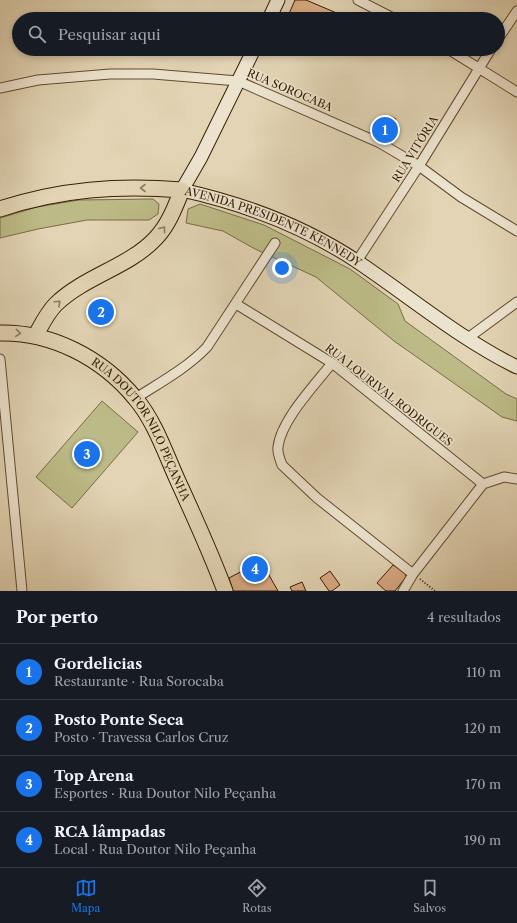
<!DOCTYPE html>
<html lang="pt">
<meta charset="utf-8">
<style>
:root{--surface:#171b24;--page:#20242c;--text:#f1f3f6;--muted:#9ea1a6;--line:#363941;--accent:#1a73e8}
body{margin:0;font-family:"Libre Caslon Text",serif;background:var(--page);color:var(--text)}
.you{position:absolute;left:282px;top:268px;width:14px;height:14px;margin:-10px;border:3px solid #fff;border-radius:50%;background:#1a73e8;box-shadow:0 0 0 6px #1a73e833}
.badge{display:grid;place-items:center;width:26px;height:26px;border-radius:50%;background:var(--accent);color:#fff;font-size:13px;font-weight:700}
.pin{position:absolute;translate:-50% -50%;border:2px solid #fff;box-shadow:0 1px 4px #0006}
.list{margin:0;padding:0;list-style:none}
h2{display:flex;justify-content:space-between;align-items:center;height:52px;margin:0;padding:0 16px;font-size:17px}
h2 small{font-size:13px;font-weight:400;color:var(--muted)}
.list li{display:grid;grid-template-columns:26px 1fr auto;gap:12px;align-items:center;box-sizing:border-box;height:56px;padding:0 16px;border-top:1px solid var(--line)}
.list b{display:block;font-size:15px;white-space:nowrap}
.list p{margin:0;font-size:13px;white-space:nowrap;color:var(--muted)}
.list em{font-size:13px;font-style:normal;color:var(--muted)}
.icon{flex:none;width:22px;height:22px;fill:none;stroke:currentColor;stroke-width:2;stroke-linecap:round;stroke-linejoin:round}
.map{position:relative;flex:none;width:517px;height:591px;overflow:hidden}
.search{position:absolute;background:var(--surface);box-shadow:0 2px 6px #0003;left:12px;right:12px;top:12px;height:44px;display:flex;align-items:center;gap:10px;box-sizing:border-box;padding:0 14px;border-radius:22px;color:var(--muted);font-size:15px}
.sheet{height:276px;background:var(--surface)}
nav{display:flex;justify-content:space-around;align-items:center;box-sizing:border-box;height:56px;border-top:1px solid var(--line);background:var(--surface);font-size:11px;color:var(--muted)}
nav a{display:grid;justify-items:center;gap:2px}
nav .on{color:var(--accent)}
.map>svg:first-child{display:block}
.green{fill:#bcbb87;stroke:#7a6c46}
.building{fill:#daab84;stroke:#371e04}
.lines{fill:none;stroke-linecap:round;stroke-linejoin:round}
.street-casing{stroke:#624c30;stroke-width:11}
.secondary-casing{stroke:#371e04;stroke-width:15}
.primary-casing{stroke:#371e04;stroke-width:17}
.path{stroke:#371e04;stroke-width:2;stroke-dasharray:1 2;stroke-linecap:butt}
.street{stroke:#ece3ce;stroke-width:9}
.secondary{stroke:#ece3ce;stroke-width:13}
.primary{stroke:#e2d4b4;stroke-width:15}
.oneway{stroke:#8c795c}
.labels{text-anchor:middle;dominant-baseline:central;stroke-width:3;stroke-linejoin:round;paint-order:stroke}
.street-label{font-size:11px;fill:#371e04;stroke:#ece3ce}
</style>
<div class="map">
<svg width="517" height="591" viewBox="0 0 517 591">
<rect width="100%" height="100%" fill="#e2d4b4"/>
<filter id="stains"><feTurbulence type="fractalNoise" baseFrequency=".005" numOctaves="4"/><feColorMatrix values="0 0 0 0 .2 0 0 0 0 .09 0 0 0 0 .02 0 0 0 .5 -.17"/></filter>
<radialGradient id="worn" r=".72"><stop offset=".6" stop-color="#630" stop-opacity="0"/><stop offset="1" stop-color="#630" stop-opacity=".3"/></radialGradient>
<path class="green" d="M153 199 159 204 158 214 149 220H87L38 229 0 238V218L37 207 79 200Z
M200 204 264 225 350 269 398 304 405 321 506 394 517 399V421L502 417 394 341 316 277 255 249 223 231 186 223 188 209Z
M102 401 138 432 72 508 36 477Z"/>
<path class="building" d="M295 0H306L339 14 336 19H294L288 16Z
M390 116 396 119 380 143 374 140Z
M261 561 278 591H233L229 578Z
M393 565 405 573 406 577 395 591H386L377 583Z
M330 571 340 585 332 591H329L320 578Z
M302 582 306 591H292L290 587Z"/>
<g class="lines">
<g class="street-casing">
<path id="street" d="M358 0 395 19
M498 39 517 11
M448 49 517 92
M0 88 38 80 110 74H153L238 81 380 143 419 166 461 197 517 231
M357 261 419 166 491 49
M236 304 332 363 483 484
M468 338 517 302
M0 359 22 591
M332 363C315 385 281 420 278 447 277 453 280 459 282 465L317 498 413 574
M136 398C161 382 187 368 207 347L275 243
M403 591 413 574 483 484 504 477 517 479"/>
</g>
<g class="secondary-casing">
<g id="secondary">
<path d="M269 19 278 0"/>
<path id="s1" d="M254 49 201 157 182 190C245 204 304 226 358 262 410 297 460 339 517 367"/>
</g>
</g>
<g class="primary-casing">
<g id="primary">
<path d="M0 209C61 189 118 185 182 190 175 207 169 224 156 238 129 267 85 276 56 304 47 313 42 324 36 335"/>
<path id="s2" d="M0 333C52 332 102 358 135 398 154 420 165 452 177 479 194 516 211 553 225 591"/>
</g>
</g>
<path class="path" d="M420 579 435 591"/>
<use href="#street" class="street"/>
<use href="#secondary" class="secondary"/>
<use href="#primary" class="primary"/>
</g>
<defs><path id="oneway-chevron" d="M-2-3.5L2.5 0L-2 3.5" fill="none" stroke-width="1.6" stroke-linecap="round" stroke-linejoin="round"/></defs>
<g class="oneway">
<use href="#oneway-chevron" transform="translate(143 188) rotate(-180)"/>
<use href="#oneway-chevron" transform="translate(163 229) rotate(-53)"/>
<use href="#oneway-chevron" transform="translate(58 303) rotate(-43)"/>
<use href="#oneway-chevron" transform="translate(18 333) rotate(5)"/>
</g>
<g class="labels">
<g class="street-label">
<text transform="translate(290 90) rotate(23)">RUA SOROCABA</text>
<text transform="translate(415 149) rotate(-58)">RUA VITÓRIA</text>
<text stroke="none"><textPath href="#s1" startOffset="257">AVENIDA PRESIDENTE KENNEDY</textPath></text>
<text transform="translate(389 395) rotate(38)">RUA LOURIVAL RODRIGUES</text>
<text stroke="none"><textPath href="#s2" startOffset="184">RUA DOUTOR NILO PEÇANHA</textPath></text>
</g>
</g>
<rect width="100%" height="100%" filter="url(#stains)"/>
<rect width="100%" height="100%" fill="url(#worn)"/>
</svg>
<div class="you"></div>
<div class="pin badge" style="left:385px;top:130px">1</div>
<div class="pin badge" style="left:101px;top:312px">2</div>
<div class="pin badge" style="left:87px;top:454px">3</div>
<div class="pin badge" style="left:255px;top:569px">4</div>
<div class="search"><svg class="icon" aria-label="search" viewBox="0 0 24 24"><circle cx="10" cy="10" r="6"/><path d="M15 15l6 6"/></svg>Pesquisar aqui</div>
</div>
<section class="sheet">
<h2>Por perto<small>4 resultados</small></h2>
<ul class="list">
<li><span class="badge">1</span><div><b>Gordelicias</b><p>Restaurante · Rua Sorocaba</p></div><em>110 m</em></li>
<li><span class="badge">2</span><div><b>Posto Ponte Seca</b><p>Posto · Travessa Carlos Cruz</p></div><em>120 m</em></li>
<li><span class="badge">3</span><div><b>Top Arena</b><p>Esportes · Rua Doutor Nilo Peçanha</p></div><em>170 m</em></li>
<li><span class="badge">4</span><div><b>RCA lâmpadas</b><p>Local · Rua Doutor Nilo Peçanha</p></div><em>190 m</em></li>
</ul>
</section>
<nav>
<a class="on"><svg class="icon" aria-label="map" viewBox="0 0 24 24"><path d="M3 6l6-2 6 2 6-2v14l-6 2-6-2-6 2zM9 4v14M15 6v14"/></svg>Mapa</a>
<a><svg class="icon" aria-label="directions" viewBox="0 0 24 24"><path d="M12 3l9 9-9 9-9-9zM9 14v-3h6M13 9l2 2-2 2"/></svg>Rotas</a>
<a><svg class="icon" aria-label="saved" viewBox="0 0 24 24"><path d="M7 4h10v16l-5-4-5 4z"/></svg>Salvos</a>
</nav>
